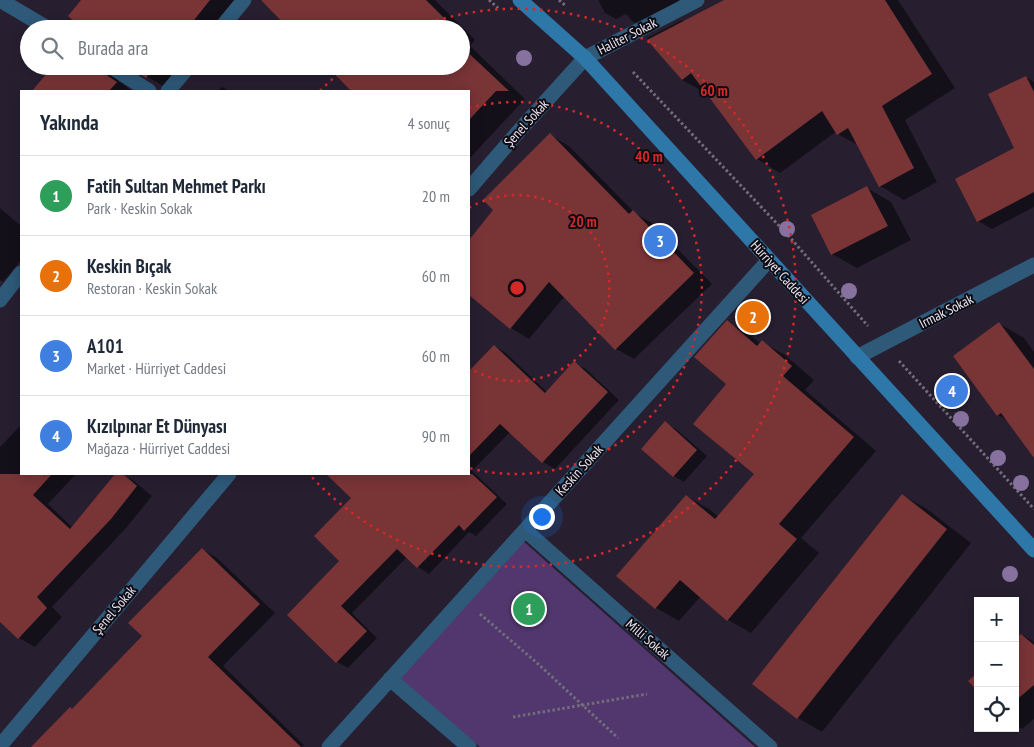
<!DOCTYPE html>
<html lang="tr">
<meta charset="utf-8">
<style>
:root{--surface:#fff;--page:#f2f2f3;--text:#1f2937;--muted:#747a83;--line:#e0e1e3;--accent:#377183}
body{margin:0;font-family:"PT Sans Narrow",sans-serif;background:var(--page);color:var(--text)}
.controls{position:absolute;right:15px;bottom:15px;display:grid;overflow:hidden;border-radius:0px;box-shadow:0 2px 12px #0003}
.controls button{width:45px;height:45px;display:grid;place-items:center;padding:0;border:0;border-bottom:1px solid var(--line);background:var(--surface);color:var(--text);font:25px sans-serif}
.you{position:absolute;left:541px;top:516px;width:18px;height:18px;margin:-12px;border:4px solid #fff;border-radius:50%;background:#1a73e8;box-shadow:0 0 0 8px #1a73e833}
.badge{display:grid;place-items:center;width:32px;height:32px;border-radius:50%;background:var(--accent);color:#fff;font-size:16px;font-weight:700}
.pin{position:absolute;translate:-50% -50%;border:2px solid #fff;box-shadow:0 1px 5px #0006}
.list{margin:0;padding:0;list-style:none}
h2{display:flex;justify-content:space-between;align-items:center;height:65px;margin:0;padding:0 20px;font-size:21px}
h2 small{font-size:16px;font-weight:400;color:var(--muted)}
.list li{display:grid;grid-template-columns:32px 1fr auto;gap:15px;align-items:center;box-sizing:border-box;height:80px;padding:0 20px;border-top:1px solid var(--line)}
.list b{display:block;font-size:19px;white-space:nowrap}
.list p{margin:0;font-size:16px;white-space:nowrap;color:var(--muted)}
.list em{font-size:16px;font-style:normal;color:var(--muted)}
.icon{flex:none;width:28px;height:28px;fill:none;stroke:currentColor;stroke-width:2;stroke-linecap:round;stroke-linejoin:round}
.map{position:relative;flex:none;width:1034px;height:747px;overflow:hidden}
.search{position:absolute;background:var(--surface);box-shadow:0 2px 12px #0003;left:20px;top:20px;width:450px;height:55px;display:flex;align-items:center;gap:12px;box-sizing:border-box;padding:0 18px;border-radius:28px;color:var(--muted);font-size:19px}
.panel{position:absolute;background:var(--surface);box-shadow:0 2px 12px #0003;left:20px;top:90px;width:450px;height:385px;border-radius:0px}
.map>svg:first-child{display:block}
.green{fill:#51376e}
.shadow{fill:#0007}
.building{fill:#793436}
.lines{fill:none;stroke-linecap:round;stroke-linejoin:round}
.path{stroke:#736d7c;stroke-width:3;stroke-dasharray:2.5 2.5;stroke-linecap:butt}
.minor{stroke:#2e5979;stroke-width:15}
.secondary{stroke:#2d77a9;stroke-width:15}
.tree{fill:#86719f}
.ring{fill:none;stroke:#d62828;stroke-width:2.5;stroke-dasharray:2.5 5}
.labels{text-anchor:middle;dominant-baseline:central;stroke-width:4;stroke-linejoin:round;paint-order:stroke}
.street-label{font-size:14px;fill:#e9e4f0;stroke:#0e0b12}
.centre{fill:#d62828;stroke:#0e0b12;stroke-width:2.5}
.ring-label{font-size:15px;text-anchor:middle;font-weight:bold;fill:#d62828;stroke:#0e0b12;stroke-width:4;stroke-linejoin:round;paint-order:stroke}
</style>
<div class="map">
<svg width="1034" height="747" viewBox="0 0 1034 747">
<rect width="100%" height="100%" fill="#271f30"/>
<path class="green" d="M522 540 755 747H480L397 677Z"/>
<path class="shadow" d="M83 0H234L211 29H85Z
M277 0H435L475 40 470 46 525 99 469 159V91H353L328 66H461V29H291Z
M598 0H678L682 8 644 28 633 22 626 14 616 19 605 13Z
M727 0H898L955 88 905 120 937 182 904 200 880 186 859 146 838 134 837 131 780 173 757 159 707 92 706 93 682 80 647 38 682 20 685 22Z
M55 66H123L117 76 118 81 132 91H33Z
M123 66H180L163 86 131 67Z
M1026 77 1034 82V207L992 229 978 221 1016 148Z
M222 87 230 91H218Z
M550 135 569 146 636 214 652 223 712 284 634 359 616 349 565 296 529 339 511 328 469 293V242L495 210Z
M867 188 891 202 911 240 857 268 832 254Z
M0 208 21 226V260L3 282 0 280Z
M727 322 750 335 761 344 762 342 785 355 814 380 805 390 876 451 801 538 819 553 751 633 728 620 701 596 679 621 656 608 618 575 686 496 709 509 719 517 756 473 728 384Z
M1000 324 1024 338 1034 352V456L1008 421 998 415Z
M494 346 506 353 547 392 574 363 586 369 619 400 555 469 543 462 510 432 472 471 507 504 476 536 469 532 429 574 418 567 407 557 352 613 377 638 348 668 337 662 340 561 353 498 327 474H396L401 478 405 474H469V407L470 406 469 404V373Z
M665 423 676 429 707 456 684 482 674 476 642 448Z
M19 427 21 428V474H76L48 504 73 528 117 474H122L134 481 152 496 127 527 52 607 62 617 35 647 19 638 0 620V447Z
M902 495 927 509 971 543 822 732 798 718Z
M202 549 217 558 275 613 223 666 304 745 302 747H49L72 710 143 636Z
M1022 635 1034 642V719L1022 729 1015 725V641Z"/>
<path class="building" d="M81 0H210L187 29H83L68 16Z
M261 0H426L452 26 449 29H289Z
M724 0H885L932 74 882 106 914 168 879 187 848 128 837 135 822 111 756 160 691 73 682 80 647 40Z
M461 46 509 91H496L469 120V91H351L327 66H461Z
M53 66H101L105 74 117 82 109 91H32Z
M128 66H156L146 78Z
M1026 76 1034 92V192L977 222 955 179 1014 148 988 94Z
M550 133 629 214 633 210 694 273 615 350 549 282 510 329 469 295V240L493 210 483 200Z
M867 186 888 226 831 255 811 215Z
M727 320 757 346 762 340 792 366 783 376 854 437 779 524 797 539 727 621 680 580 655 609 616 576 686 495 715 519 754 474 693 424 726 384 694 357Z
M999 322 1034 369V458L1001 413 997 416 953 356Z
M494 345 545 393 574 361 608 392 542 463 500 424 469 456V371Z
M665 421 697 450 673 477 641 449Z
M0 474H52L33 495 70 529 115 474H123L137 486 111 519 37 597 47 608 18 639 0 622Z
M326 474H472L497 497 464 531 459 525 417 568 397 549 341 606 367 631 336 663 287 615 339 561 314 536 351 498Z
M902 494 947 529 797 719 752 684Z
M202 548 260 604 208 657 301 747H31L70 707 72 709 142 636 128 623Z
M1021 634 1034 645V685L1015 701V639Z
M978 672V692L968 681Z"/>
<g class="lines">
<path class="path" d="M489 0 498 8
M559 0 566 6
M633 72 785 232 868 326
M899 361 1034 509
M480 614 536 662 618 738
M513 717 647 694"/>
<path class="minor" d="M0 0 49 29
M220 29 244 0
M110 66 149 91
M168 91 189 66
M469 189 518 132 585 58 697 0
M0 300 21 273
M857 357 1034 265
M525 530 770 747
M390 679 469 747
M0 746 229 474
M329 747 769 260"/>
<path class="secondary" d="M520 0 585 58 1034 550"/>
</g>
<g class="tree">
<circle cx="524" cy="58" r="8"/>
<circle cx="787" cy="229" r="8"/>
<circle cx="849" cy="291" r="8"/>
<circle cx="961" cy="419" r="8"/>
<circle cx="998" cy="458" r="8"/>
<circle cx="1021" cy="483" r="8"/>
<circle cx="1010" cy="574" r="8"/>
</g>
<g class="ring">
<path d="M469 208A93 93 0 1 1 469 368"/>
<path d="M469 108A186 186 0 1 1 469 468"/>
<path d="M320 91A279 279 0 0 1 347 67M415 28A279 279 0 1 1 310 475"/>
</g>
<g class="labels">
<g class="street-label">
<text transform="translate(627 36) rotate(-27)">Haliter Sokak</text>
<text transform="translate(526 123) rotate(-48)">Şenel Sokak</text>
<text transform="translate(780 272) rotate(48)">Hürriyet Caddesi</text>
<text transform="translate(946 311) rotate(-27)">Irmak Sokak</text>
<text transform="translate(579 470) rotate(-48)">Keskin Sokak</text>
<text transform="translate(114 610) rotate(-50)">Şenel Sokak</text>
<text transform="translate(648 639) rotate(41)">Milli Sokak</text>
</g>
</g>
<circle cx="517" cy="288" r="8" class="centre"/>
<g class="ring-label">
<text x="714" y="96">60 m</text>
<text x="649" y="162">40 m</text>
<text x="583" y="227">20 m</text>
</g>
</svg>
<div class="controls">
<button>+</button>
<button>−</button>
<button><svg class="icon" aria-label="locate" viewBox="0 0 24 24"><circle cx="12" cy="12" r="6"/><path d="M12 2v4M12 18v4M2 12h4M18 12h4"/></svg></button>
</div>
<div class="you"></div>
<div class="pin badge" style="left:529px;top:609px;background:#2e9e5b">1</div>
<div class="pin badge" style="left:753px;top:317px;background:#e8710a">2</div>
<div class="pin badge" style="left:660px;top:241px;background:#3f7fe0">3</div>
<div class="pin badge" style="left:952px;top:391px;background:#3f7fe0">4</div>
<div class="search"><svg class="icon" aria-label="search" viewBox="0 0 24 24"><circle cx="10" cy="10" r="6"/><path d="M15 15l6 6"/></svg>Burada ara</div>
<section class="panel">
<h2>Yakında<small>4 sonuç</small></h2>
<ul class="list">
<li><span class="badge" style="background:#2e9e5b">1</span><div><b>Fatih Sultan Mehmet Parkı</b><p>Park · Keskin Sokak</p></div><em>20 m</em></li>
<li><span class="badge" style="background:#e8710a">2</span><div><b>Keskin Bıçak</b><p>Restoran · Keskin Sokak</p></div><em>60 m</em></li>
<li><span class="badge" style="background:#3f7fe0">3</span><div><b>A101</b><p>Market · Hürriyet Caddesi</p></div><em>60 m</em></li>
<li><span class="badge" style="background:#3f7fe0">4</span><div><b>Kızılpınar Et Dünyası</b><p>Mağaza · Hürriyet Caddesi</p></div><em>90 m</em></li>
</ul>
</section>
</div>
